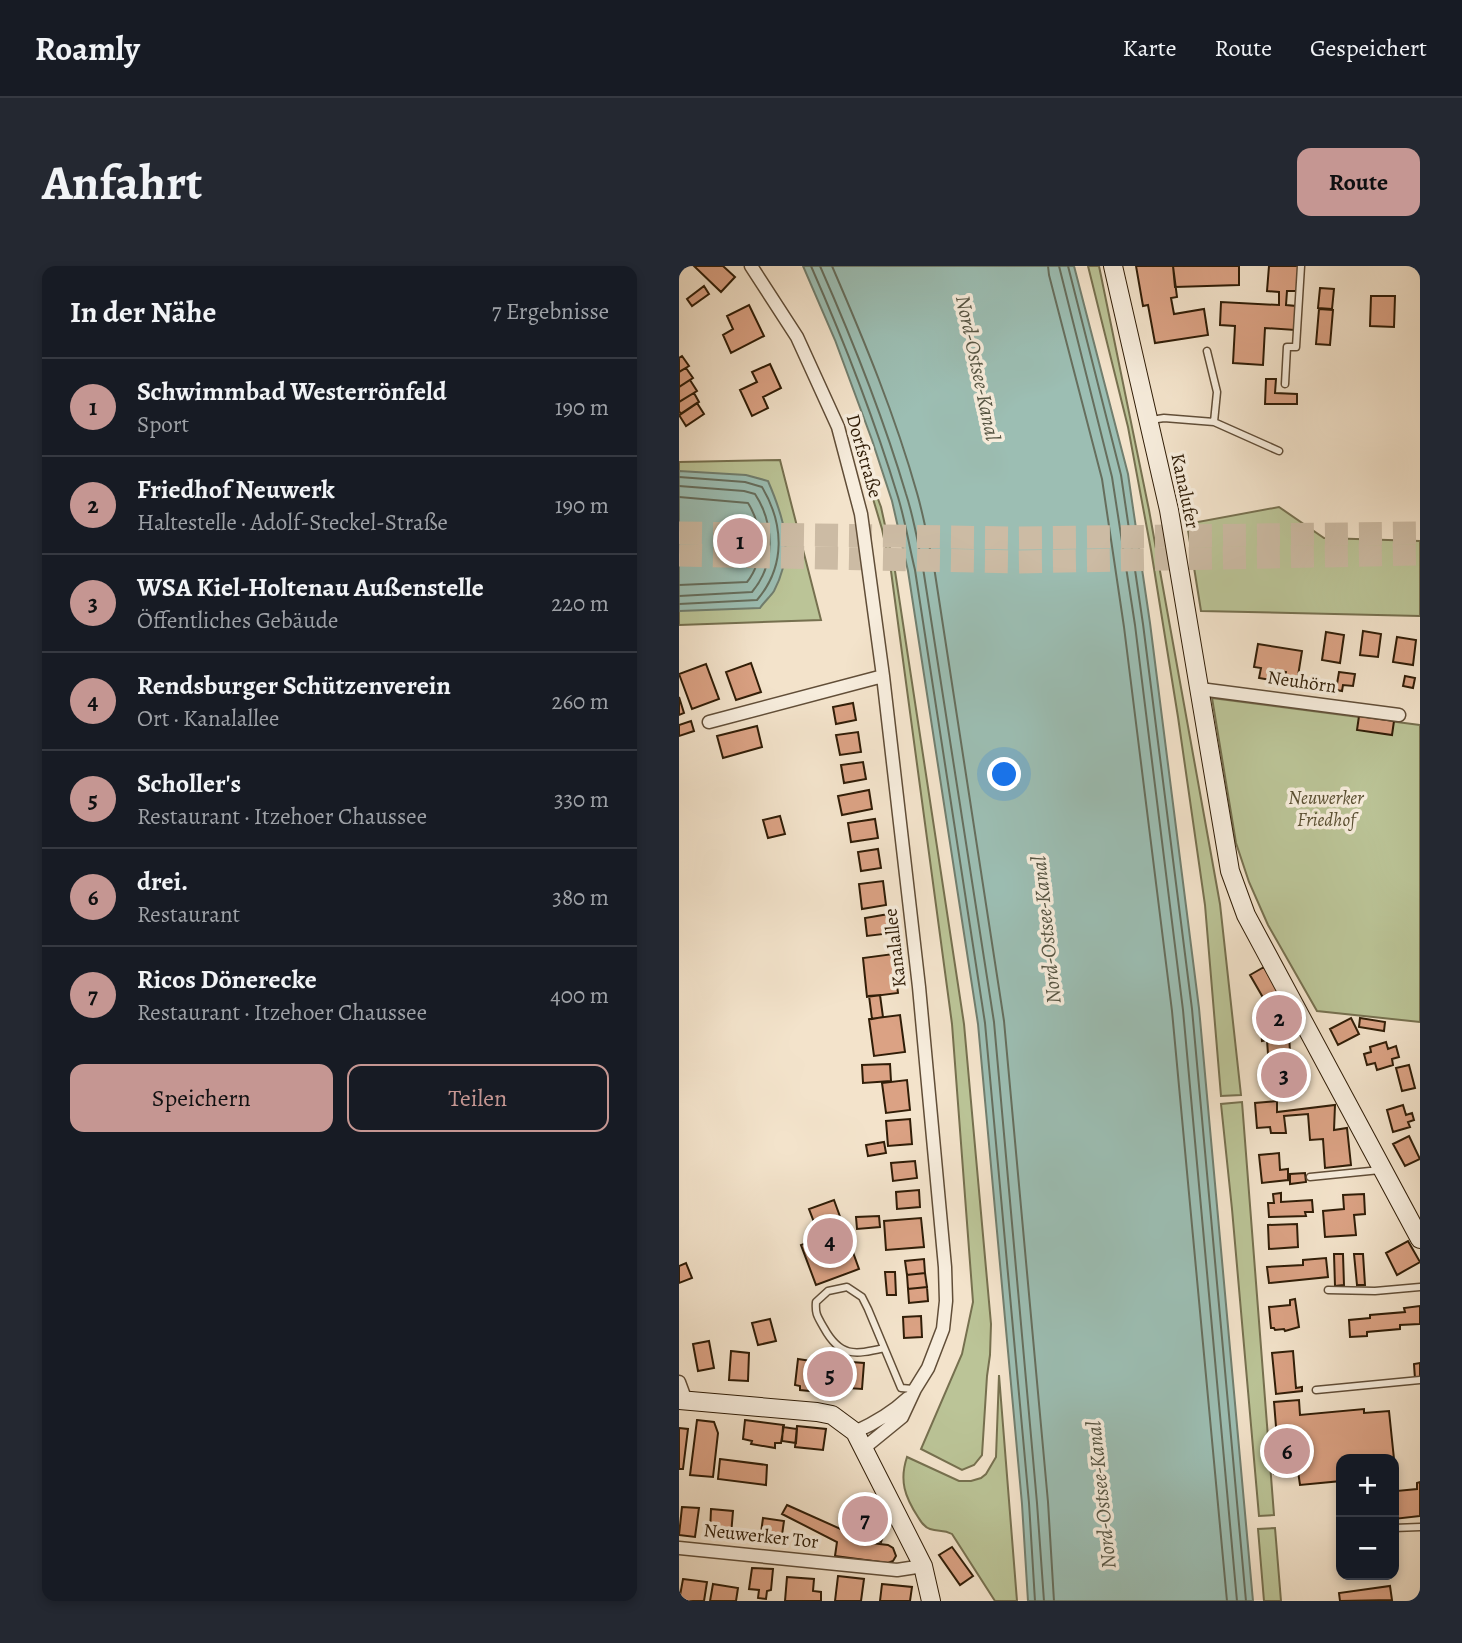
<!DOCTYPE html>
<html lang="de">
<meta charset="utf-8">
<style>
:root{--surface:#171b24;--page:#242831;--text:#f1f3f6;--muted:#9ea1a6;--line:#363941;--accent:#c59692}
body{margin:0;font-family:Alegreya,serif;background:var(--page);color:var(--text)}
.controls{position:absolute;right:21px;bottom:21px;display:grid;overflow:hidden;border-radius:14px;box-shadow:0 4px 10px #0003}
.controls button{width:63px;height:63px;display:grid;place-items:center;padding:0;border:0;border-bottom:2px solid var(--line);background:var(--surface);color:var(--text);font:35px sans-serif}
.you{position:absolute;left:326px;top:509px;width:24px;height:24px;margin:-18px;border:5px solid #fff;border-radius:50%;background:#1a73e8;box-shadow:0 0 0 10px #1a73e833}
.badge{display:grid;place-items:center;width:46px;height:46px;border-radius:50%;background:var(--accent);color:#111;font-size:23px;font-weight:700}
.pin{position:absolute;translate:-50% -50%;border:4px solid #fff;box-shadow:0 2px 7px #0006}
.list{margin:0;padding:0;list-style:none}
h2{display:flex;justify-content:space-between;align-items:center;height:91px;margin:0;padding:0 28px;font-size:30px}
h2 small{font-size:23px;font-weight:400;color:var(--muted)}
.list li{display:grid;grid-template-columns:46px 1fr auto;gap:21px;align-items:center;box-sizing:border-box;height:98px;padding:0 28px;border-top:2px solid var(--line)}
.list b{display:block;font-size:26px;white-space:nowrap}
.list p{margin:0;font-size:23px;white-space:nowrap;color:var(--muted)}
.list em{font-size:23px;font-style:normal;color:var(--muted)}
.actions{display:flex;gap:14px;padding:21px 28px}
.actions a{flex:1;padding:16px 0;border:2px solid var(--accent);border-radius:14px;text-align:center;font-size:24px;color:var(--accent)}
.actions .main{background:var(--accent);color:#111}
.map{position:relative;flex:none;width:741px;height:1335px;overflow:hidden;border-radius:14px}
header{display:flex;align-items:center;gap:42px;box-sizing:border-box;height:98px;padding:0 35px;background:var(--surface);border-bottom:2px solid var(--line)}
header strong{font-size:33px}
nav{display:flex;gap:38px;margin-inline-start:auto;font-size:24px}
.intro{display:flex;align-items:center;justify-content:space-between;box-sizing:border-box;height:168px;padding:0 42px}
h1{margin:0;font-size:49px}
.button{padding:18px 32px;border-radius:14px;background:var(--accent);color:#111;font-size:24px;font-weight:700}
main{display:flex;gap:42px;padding:0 42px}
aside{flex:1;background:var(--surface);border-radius:14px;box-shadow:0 4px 10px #0003}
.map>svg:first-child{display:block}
.green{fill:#bbc497;stroke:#76704f;stroke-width:2}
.water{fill:#9cbeb3;stroke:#717e6e;stroke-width:2}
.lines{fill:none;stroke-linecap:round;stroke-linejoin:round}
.shore{stroke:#666e5d;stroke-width:2}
.building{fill:#dba284;stroke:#301d07;stroke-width:2}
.highway-tunnel{stroke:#ccbba4;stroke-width:23;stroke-dasharray:23 11;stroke-linecap:butt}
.lane-casing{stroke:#614e38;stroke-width:9}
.street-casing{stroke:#614e38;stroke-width:15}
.secondary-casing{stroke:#301d07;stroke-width:20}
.lane{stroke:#f7eddd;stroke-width:6}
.street{stroke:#f7eddd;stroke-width:12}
.secondary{stroke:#f7eddd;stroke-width:18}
.labels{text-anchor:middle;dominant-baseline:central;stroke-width:7;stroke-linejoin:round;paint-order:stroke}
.street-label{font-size:19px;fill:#301d07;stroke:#f7eddd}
.park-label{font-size:19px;font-style:italic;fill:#5a4f32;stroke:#f7eddd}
.water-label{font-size:21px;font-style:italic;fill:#565543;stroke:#f7eddd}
</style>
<header>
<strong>Roamly</strong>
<nav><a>Karte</a><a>Route</a><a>Gespeichert</a></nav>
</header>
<div class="intro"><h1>Anfahrt</h1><a class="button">Route</a></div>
<main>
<aside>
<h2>In der Nähe<small>7 Ergebnisse</small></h2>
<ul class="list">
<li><span class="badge">1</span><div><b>Schwimmbad Westerrönfeld</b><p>Sport</p></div><em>190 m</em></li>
<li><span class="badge">2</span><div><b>Friedhof Neuwerk</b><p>Haltestelle · Adolf-Steckel-Straße</p></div><em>190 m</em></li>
<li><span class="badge">3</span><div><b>WSA Kiel-Holtenau Außenstelle</b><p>Öffentliches Gebäude</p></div><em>220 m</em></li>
<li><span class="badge">4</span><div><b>Rendsburger Schützenverein</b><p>Ort · Kanalallee</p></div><em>260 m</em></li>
<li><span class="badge">5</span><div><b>Scholler's</b><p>Restaurant · Itzehoer Chaussee</p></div><em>330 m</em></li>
<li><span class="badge">6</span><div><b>drei.</b><p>Restaurant</p></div><em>380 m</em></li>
<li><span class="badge">7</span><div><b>Ricos Dönerecke</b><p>Restaurant · Itzehoer Chaussee</p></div><em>400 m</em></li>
</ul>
<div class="actions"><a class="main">Speichern</a><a>Teilen</a></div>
</aside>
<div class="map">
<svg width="741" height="1335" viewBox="0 0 741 1335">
<rect width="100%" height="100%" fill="#f3e3cb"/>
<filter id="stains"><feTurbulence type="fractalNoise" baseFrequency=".00286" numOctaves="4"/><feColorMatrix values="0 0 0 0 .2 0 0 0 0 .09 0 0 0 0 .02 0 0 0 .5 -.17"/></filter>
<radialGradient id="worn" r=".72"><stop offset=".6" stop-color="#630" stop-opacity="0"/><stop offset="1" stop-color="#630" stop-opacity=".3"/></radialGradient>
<path class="green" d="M409 0H420L470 244 541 638 562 829 542 830 526 639 499 451 472 284 449 161Z
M176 172 202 241 216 305 285 758 312 1058 311 1089 308 1110 303 1189 295 1199 283 1204 242 1183 283 1088 294 1036 273 758 212 305 203 263Z
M101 194 142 354 0 359V196Z
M600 241 645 272 741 275V350L522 345 508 258Z
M533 432 741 459V756L638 745 589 659 570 616 557 577Z
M563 836 595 1249 580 1250 553 943 542 838Z
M320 1109 338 1335H316L273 1268C264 1263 260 1266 251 1263 245 1261 242 1256 239 1251 226 1231 220 1215 228 1191L280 1215H292L302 1212 307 1208 317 1191Z
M596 1262 602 1335H585L579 1263Z"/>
<path class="water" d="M124 0H395L449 208 471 357 520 742 574 1335H349L343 1238 299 758 229 305 213 235 193 174 156 74Z
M0 205 67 209 89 215C105 252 116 285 95 325 91 331 85 336 81 342L0 345Z"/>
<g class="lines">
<path class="shore" d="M132 0C165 75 195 152 219 231 226 254 230 279 236 304L306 757 350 1237 356 1335
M141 0C174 75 204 150 227 228 235 252 239 278 244 302L315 756 358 1237 365 1335
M153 0C185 74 216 149 238 227 245 251 249 276 255 301L325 755 369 1236 375 1335
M369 0 370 9 423 213 445 361 493 745 548 1335
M380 0 433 211 456 359 504 744 558 1335
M389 0 442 209 464 358 513 743 567 1335
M0 211 66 216 83 221C105 258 107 300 78 334L0 338
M0 220 65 225 76 228C95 257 97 298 73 326L0 330
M0 231 69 237C83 259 86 294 68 316L0 319"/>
</g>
<path class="building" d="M15 0H44L56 11 42 26Z
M457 0H494L498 31 492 32 495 48 525 43 529 69 476 77 469 39 464 40Z
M494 0H560V19L496 21Z
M590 0H620L619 25H608L607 39 617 40 616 64 586 62 584 99 554 97 556 60 541 59 542 36 600 39V26L588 25Z
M25 20 30 28 13 40 8 33Z
M641 22 655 23 653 43 639 42Z
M692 30H716L715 61 691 60Z
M70 39 85 70 52 87 44 69 54 63 48 50Z
M640 43 654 44 651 79 637 78Z
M3 90 10 100 0 106V92Z
M91 98 102 122 84 131 89 142 73 150 61 124 78 116 73 106Z
M7 102 14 112 0 121V106Z
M587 113H597L596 127 618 128V138H586Z
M11 114 18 125 0 136V121Z
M15 127 20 136 2 148 0 145V136Z
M18 137 25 148 7 160 0 149Z
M684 365 702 368 699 391 681 389Z
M647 366 665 369 661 397 643 394Z
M718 371 737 374 734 399 714 396Z
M579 378 623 385 618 416 606 414 607 406 594 404 592 414 580 412 582 402 575 401Z
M72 397 82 426 57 434 47 406Z
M27 398 40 433 13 443 0 408Z
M660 406 676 408 674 420 664 419 663 425 657 424Z
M726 410 736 412 734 422 724 420Z
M0 431 5 447 0 449Z
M174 437 177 454 157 458 154 441Z
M680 450 715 455 713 469 678 464Z
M12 455 15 465 0 470V459Z
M78 460 83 481 44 492 38 470Z
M179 466 182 486 161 489 157 469Z
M184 496 187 513 165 517 162 499Z
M190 524 193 543 163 549 159 530Z
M101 550 106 568 89 572 84 554Z
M196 553 199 572 172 576 169 557Z
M199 583 202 602 182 605 179 586Z
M204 615 207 639 183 643 180 618Z
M210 648 213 667 188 670 186 652Z
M214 688 219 727 188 731 184 692Z
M585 701 604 734 590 742 571 709Z
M201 729 204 751 193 753 190 730Z
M221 749 226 786 195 790 190 753Z
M672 752 680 768 659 779 651 763Z
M681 752 706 756 705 765 680 761Z
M603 759V769L610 768 611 786 589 788 588 774 583 775 582 761Z
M707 776 709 783 717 780 720 791 713 793 714 799 698 804 696 797 688 799 685 788 692 786 691 781Z
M589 795H620L621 822 589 823Z
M211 798 212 815 184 817 183 799Z
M730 799 736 822 723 825 717 802Z
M228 814 231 844 207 847 203 817Z
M598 835V846L656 839 655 864 668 862 672 899 646 902 644 873 631 874 629 848 605 850 607 867H592L591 861 578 862 576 837Z
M724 839 727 849 733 847 735 854 729 856 731 861 714 866 708 844Z
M231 853 233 878 209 880 207 855Z
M730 870 741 893 726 900 714 878Z
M205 876 207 887 189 890 187 879Z
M600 887 601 904 609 903V914L583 917 580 889Z
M236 895 238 912 214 915 212 897Z
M626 907 627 916 611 918V908Z
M240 924 241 941 218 943 217 926Z
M602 927V936L633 934 634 946H626L627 950 590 951 589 937H595L594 928Z
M685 928 686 948 675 949 677 969 646 971 644 945 665 943 664 929Z
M155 934 180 1003 137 1019 122 979 141 972 130 943Z
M200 950 201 961 178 963 177 951Z
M242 952 245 981 207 984 205 955Z
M618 958 619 981 590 983 589 959Z
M729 975 741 996 718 1009 707 987Z
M655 988H664L665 1019 656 1020Z
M675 988H684L686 1019H678Z
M647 992 649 1011 590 1017 588 1001 624 999V994Z
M245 993 246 1007 228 1009 226 995Z
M7 997 13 1012 0 1017V1000Z
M206 1006H216L217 1029H208Z
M246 1007 248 1021 229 1023 228 1009Z
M248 1021 249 1035 230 1037 229 1023Z
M616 1033 620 1061 606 1065 605 1063 596 1064 595 1062H592L590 1041 611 1039V1034Z
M741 1040V1058L721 1059V1063L688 1066V1070L671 1071 670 1054 691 1052V1049L726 1046 725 1042Z
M242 1050 243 1071 225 1072 224 1051Z
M91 1053 97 1075 79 1079 73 1057Z
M30 1075 35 1102 19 1105 14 1078Z
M52 1085 70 1087 69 1115 50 1114Z
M614 1085 617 1122 623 1121V1125L597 1128 593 1087Z
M119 1093 146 1097V1094L185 1097 183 1123 154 1121 153 1130 137 1128 138 1121 131 1120 130 1125 121 1124V1120L116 1119Z
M741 1097V1112L736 1113 735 1098Z
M620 1134 621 1149 685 1143V1147L710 1145 715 1193H662V1215L621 1219 619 1205 595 1208 591 1174 598 1173 595 1136Z
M18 1154 35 1156 39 1167 34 1211 11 1209Z
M66 1154 105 1159 102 1177H96V1182L72 1178 73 1175 64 1173Z
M118 1160 147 1163 144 1184 116 1181Z
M104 1161 118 1163 117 1177 103 1175Z
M0 1162 9 1163 4 1203H0Z
M41 1193 88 1199 87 1219 39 1213Z
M715 1194 718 1225 738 1223V1217L741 1216V1250L715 1253Z
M193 1237 199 1251 191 1256 188 1269 172 1265 179 1243Z
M108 1239 184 1273 183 1276 209 1279 214 1282 217 1290 214 1295 209 1297 156 1290 158 1276 103 1248Z
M3 1241 20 1242 16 1271 0 1269Z
M32 1243 54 1245 52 1269 31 1267Z
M199 1251 206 1265 202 1276 187 1271 191 1256Z
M84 1252 105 1255 102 1276 81 1274Z
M273 1281 294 1310 281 1319 260 1289Z
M73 1302 94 1303 92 1324 88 1325 87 1333 79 1332 80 1324 70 1323Z
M159 1310 185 1313 182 1335H156Z
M108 1311 135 1313 134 1325 142 1326V1335H106Z
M4 1313 28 1316 25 1335H0Z
M34 1318 59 1322 57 1335H31Z
M203 1318 233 1321 231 1335H201Z
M711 1320 713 1334 661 1335 660 1327Z"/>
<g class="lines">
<path class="highway-tunnel" d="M0 267 337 272 741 267
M0 289 339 296 741 288"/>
<g class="lane-casing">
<path id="lane" d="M528 85 538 126 535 156
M606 118 608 81H617L622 0
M472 154 485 152 535 156 600 185
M631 911 701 904
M649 1024 696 1025 741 1021
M205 1082C175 1089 161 1091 145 1062 139 1051 136 1049 137 1036L149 1025 168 1021 183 1031 189 1043 222 1122 234 1123
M637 1124 741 1114
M715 1262 741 1261"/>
</g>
<g class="street-casing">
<path id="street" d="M72 0 118 71 159 161 182 248 204 410 240 721 266 1001 267 1035 264 1063 249 1102 236 1123 223 1151 185 1182
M521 423 720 449
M30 456 204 410
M0 1116 7 1135
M176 1166C196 1157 213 1147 229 1132
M0 1282 218 1304 244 1300"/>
</g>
<g class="secondary-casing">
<path id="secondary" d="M434 0 490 244 551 605 567 649 741 973
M0 1134 138 1146 153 1149 176 1166 244 1300 252 1335"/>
</g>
<use href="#lane" class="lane"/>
<use href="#street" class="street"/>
<use href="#secondary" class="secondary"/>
</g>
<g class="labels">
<g class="street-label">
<text transform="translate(185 190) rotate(74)">Dorfstraße</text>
<text transform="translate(506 225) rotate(78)">Kanalufer</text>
<text transform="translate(623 416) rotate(8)">Neuhörn</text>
<text transform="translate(216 682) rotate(-97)">Kanalallee</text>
<text transform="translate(82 1270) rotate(6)">Neuwerker Tor</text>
</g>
<g class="park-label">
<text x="647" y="532">Neuwerker<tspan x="647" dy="22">Friedhof</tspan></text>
</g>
<g class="water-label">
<text transform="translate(299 102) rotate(78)">Nord-Ostsee-Kanal</text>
<text transform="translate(367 664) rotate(-96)">Nord-Ostsee-Kanal</text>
<text transform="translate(422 1229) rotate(-96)">Nord-Ostsee-Kanal</text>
</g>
</g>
<rect width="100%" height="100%" filter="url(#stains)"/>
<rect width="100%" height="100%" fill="url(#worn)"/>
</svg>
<div class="controls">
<button>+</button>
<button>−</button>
</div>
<div class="you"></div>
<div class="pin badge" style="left:61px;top:275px">1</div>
<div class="pin badge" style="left:600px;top:752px">2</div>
<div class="pin badge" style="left:605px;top:809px">3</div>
<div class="pin badge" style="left:151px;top:975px">4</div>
<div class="pin badge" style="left:151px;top:1108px">5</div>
<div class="pin badge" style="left:608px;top:1185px">6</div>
<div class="pin badge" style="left:186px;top:1253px">7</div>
</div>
</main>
